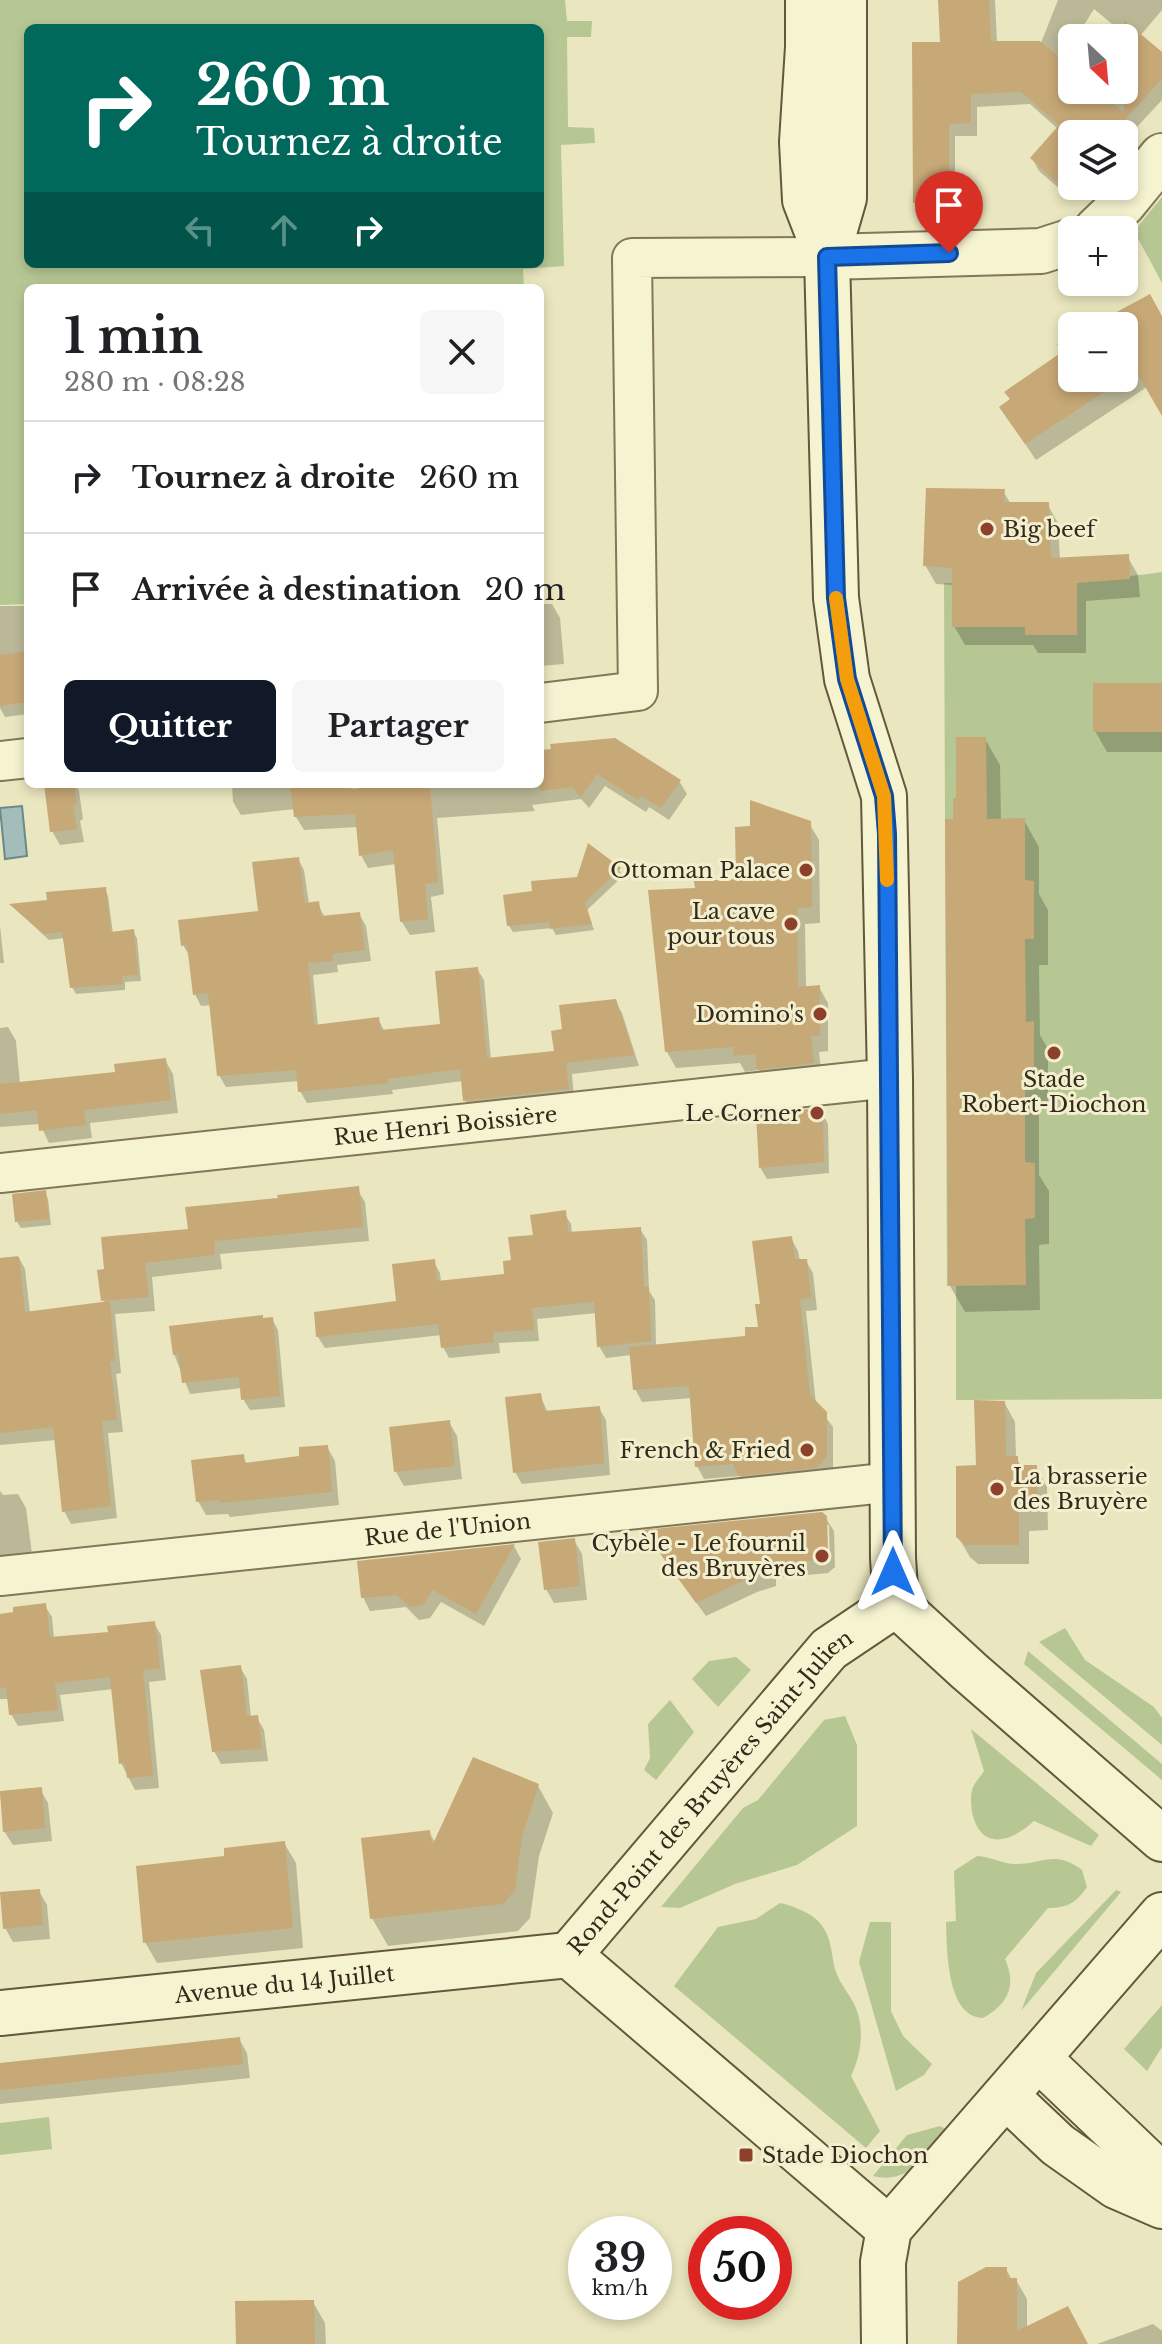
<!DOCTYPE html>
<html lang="fr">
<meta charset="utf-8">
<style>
:root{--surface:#fff;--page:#f6f6f6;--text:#202124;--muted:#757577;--line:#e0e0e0;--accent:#111827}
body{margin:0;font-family:"Libre Baskerville",serif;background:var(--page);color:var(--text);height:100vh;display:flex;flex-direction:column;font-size:30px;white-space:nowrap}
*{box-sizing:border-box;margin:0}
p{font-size:26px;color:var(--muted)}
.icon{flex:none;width:44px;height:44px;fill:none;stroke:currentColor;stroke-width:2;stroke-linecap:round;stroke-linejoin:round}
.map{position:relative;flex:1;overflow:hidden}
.side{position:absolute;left:24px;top:284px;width:520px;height:504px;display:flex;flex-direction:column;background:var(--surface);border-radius:12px;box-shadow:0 4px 12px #0003}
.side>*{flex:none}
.hud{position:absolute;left:24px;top:24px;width:520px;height:244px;border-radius:12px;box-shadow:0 4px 12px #0003;background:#00695c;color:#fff;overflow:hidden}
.needle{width:52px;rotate:154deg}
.tools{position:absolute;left:1058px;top:24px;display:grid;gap:16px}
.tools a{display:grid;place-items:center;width:80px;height:80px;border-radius:12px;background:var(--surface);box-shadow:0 4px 12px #0003;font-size:40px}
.speed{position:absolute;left:568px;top:2216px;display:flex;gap:16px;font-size:40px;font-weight:700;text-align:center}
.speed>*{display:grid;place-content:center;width:104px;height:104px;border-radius:50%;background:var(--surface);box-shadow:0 4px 12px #0003;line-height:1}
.speed small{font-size:20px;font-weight:400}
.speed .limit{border:12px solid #d22;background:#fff;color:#111}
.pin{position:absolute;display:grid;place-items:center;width:68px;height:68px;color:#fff;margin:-82px -34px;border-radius:50% 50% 50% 0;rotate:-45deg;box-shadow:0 0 8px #0007}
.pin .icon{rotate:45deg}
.me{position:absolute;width:88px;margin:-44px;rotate:0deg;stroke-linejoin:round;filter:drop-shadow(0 0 6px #0008)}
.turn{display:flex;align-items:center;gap:28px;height:168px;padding:0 40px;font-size:36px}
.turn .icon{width:104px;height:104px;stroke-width:2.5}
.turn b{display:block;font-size:56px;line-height:68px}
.lanes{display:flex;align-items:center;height:76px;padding:0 40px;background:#0003;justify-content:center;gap:40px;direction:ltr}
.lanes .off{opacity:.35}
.round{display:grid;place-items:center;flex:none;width:84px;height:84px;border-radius:12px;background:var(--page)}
.head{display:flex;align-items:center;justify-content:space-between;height:136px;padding:0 40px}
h1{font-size:48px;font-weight:700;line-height:60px}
.button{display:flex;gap:16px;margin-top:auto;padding:16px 40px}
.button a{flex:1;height:92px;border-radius:12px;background:var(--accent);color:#fff;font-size:32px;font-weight:700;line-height:92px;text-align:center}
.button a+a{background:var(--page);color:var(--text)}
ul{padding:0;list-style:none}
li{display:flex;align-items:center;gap:24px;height:112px;padding:0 40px;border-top:2px solid var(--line)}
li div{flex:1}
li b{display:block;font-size:30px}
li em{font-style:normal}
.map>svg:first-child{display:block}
</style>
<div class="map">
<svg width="1162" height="2344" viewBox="0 0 1162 2344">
<rect width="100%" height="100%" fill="#eae6bf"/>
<g fill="#b7c794" fill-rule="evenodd">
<path d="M0,0H565L567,21H592L591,37H567L568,127L594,128L595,143L561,145L564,266L523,269L524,288H28V604L0,605ZM28,28H540V264H28Z"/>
<polygon points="1162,197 1162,283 1134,231"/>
<path d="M1162,572V1399L956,1400V1286H947L944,583C1018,586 1089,582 1162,572Z"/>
<polygon points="1065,1628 1085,1660 1154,1707 1162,1718 1162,1745 1039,1642"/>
<polygon points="1028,1651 1162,1764 1162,1780 1024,1664"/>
<polygon points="736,1657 751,1670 718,1707 692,1679 709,1661"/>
<polygon points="670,1700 694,1732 656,1780 644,1770 650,1758 648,1724"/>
<polygon points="845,1716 857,1745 857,1826 797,1865 735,1884 680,1908 661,1907 743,1808 758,1800 824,1720"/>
<path d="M971,1729L1099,1835L1091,1846L1034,1821C1011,1842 981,1852 972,1812C971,1804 970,1795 973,1787C976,1781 981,1776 984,1771Z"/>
<path d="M977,1856C991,1857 1001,1863 1014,1864C1042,1865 1054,1849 1082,1870L1087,1887C1076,1903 1067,1908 1048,1908L1005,1959C1017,1986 1008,2004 983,2018C946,2017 947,1948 946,1922L956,1921L954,1871Z"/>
<polygon points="1116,1890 1121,1892 1021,2011 1036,1973"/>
<path d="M780,1903C793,1906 810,1912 819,1922C832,1936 831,1953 835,1969C840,1986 854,1998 858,2014C864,2034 860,2058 851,2076L880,2131L866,2148L674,1986L718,1927L756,1919Z"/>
<polygon points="870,1922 891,1922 891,2011 903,2036 932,2064 924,2075 896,2091 859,1962"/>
<polygon points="1162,2005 1162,2047 1147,2071 1124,2049"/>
<polygon points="49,2117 52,2149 0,2155 0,2123"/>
<path d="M940,2126L946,2129C926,2155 910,2185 873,2176L907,2135Z"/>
</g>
<polygon fill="#a2bdba" stroke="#6a8988" stroke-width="2" points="22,806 27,856 5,859 0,808"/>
<g fill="#0003" fill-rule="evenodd">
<path d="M941,0H995L997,43H1041L1058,0H1162V10L1140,36L1162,54V100L1124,141V134H1072V186H1077L1068,196L1039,171L1032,158L1058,129L1030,104L977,107V136H955V216H923L915,203L942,44ZM1094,9L1130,39L1124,47V90H1072V71L1062,62L1072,45V38H1076Z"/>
<polygon points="1162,319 1162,412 1147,387 1036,460 1001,408 1065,353 1072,339 1072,378 1124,378 1124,326 1095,326"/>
<polygon points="1003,491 1011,504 1047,504 1058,523 1060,560 1127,556 1138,575 1140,597 1086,601 1086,653 1038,653 1033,645 965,645 954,626 954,585 936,584 925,565"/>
<polygon points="540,604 552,604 560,618 564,664 540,666"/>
<polygon points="0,606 28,606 28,714 5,717 0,708"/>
<polygon points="1162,685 1162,752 1107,752 1095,731"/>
<polygon points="985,739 1000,765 1001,821 1024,820 1039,847 1039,894 1048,910 1048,965 1039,965 1040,1035 1048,1049 1048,1104 1039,1104 1039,1175 1049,1191 1049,1244 1039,1245 1040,1310 965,1312 950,1286 955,821 958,800"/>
<polygon points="540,751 679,781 687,794 669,820 649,807 646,812 605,786 589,808 581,799 532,805 535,811 437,818 444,894 431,897 435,932 410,935 402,922 396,864 368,868 361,855 358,827 304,830 296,817 295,809 241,815 233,802 232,784 350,784 354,790 408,784 540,784"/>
<polygon points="46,784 75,784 79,791 83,819 80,821 84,842 60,845 52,831"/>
<polygon points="809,823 819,840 820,923 805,924 806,988 819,987 828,1003 828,1051 819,1052 822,1079 768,1086 759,1070 745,1072 740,1063 676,1068 667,1052 697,890 738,881"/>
<polygon points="298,859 304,870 309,904 318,904 325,918 359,914 366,926 371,961 337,965 338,972 313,975 318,1026 378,1019 385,1032 442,1026 477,969 484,980 491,1060 556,1053 564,1031 615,1001 622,1013 639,1066 572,1074 574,1100 472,1112 465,1100 463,1081 392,1090 393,1094 307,1103 300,1091 299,1081 226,1087 219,1075 211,1005 201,1006 195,994 190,957 183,945 260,913"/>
<polygon points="619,870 623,876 587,910 594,930 556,935 552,928 513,932 509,926 535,893 578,878"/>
<polygon points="105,890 108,896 113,934 133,932 137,938 141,981 125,982 125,990 76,994 72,987 65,938 49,940 12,906 49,901"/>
<polygon points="0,926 4,963 0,963"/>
<polygon points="8,1027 16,1041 20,1084 117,1074 165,1060 173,1074 178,1113 90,1123 92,1138 49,1143 40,1124 0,1127 0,1028"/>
<polygon points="821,1111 828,1124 829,1173 767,1179 760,1167"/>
<polygon points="357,1189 365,1202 369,1241 220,1254 222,1269 152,1277 155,1311 115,1314 121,1373 116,1374 123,1432 108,1433 117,1518 71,1524 64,1511 57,1440 0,1445 0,1258 18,1256 25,1269 30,1313 105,1304 99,1272 190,1231 280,1200"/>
<polygon points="45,1192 48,1199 51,1225 21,1228 17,1222 15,1196"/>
<polygon points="564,1213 571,1224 572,1234 640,1229 647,1240 649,1291 655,1300 656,1346 747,1337 760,1329 762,1306 791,1238 798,1251 800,1261 806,1261 813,1273 817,1310 806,1311 816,1404 833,1427 833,1470 747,1488 740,1476 704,1479 697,1466 692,1398 642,1402 635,1389 631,1355 606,1358 599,1346 597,1313 537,1319 539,1341 499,1343 500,1353 449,1358 443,1347 442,1335 325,1348 318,1337 316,1314 398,1303 434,1262 440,1273 441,1282 507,1276 513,1262 535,1237"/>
<polygon points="272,1319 278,1330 285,1407 250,1410 243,1399 242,1388 190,1394 174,1354"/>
<polygon points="540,1395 548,1413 599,1408 606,1420 610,1475 522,1484 515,1472"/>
<polygon points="1004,1402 1015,1422 1016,1458 1022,1467 1036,1467 1047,1487 1048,1530 1029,1531 1029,1564 978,1564 970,1557 958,1537 978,1467"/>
<polygon points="449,1422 457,1436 462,1479 404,1486 396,1472"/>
<polygon points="327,1447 335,1461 339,1505 230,1517 228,1514 206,1515 198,1501 243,1457 247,1464 302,1458"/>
<polygon points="0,1491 3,1495 18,1494 26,1508 32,1554 0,1558"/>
<path d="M825,1517L834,1531L835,1567L828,1573L776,1578V1586L757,1592L706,1616L654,1545ZM825,1525H829L830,1562H826Z"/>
<polygon points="574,1540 582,1554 587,1600 554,1603 546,1589"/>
<polygon points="514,1546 521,1559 484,1626 441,1602 430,1618 419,1620 406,1607 370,1611 363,1597 359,1562"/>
<polygon points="45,1606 52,1617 54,1638 110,1634 154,1623 161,1635 166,1680 149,1682 159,1788 135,1790 121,1763 114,1689 60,1695 64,1721 18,1726 11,1714 9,1699 0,1699 0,1616"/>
<polygon points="240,1667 247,1679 251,1718 257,1718 264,1730 268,1761 221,1764 214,1751"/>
<polygon points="538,1786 553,1813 539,1856 530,1918 518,1931 388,1946 372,1918 429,1832 436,1844"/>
<polygon points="40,1789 48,1803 52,1841 13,1845 4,1831 0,1793"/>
<polygon points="284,1843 296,1863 303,1948 157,1963 145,1942"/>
<polygon points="39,1891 47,1905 50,1939 13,1942 5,1928"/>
<polygon points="239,2039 247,2053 250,2078 0,2104 0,2064"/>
<polygon points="1006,2269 1012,2280 1016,2280 1027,2299 1027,2328 1087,2344 958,2344"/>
<polygon points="313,2302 325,2323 326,2344 238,2344"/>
<polygon points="1153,2324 1162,2331 1162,2344 1097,2344"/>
</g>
<g fill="#c7a877">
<polygon points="938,0 989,0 991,41 1040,41 1072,68 1072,90 1097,90 1124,113 1124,20 1162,52 1162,79 1112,134 1072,134 1072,171 1060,185 1030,158 1059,125 1021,92 971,94 971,123 949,124 949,203 913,203 912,42 940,42"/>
<polygon points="1150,294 1162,316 1162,416 1136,371 1025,444 999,407 1010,399 1004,392 1062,352 1057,344 1072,336 1072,378 1124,378 1124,326 1091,326"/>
<polygon points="926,488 1005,489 1004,502 1049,502 1051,558 1129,554 1130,579 1077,583 1077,635 1025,635 1025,627 952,627 952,568 923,566"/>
<polygon points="28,651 28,702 0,706 0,655"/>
<rect x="1093" y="683" width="69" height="49"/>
<polygon points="956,737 986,737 987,819 1025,818 1025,880 1034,881 1034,939 1025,939 1026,1022 1034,1021 1034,1079 1025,1079 1025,1162 1035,1163 1035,1218 1025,1219 1026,1285 948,1286 945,819 953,819 953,798 956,798"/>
<polygon points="615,738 681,780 661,808 641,796 638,800 597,774 581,797 572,787 540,791 540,750 551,749 550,744"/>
<polygon points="44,784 74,784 77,805 73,806 77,829 50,832"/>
<polygon points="290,784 350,784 351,789 391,784 430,784 438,882 425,884 428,919 400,922 393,850 359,856 355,814 294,817"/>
<polygon points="750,800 811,821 812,907 797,908 798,987 820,985 820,1036 811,1036 814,1063 757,1070 755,1054 734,1056 733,1047 665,1052 648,890 695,888 694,881 736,879 735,827 750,826"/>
<polygon points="588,843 621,868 585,902 592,924 550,929 549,922 507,926 503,895 532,891 531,881 577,877"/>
<polygon points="299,857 305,903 319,901 321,916 360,912 365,950 332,954 333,961 308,963 314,1025 379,1017 381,1030 440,1024 435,971 478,967 487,1058 554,1051 551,1031 562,1029 559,1005 616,999 634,1055 566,1063 569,1089 463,1101 460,1069 387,1079 388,1083 298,1092 296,1070 217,1076 208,993 193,995 187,945 181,946 178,920 258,911 252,862"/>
<polygon points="106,887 111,932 134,929 138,975 122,976 123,984 70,988 62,932 44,934 9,904 47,900 46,892"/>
<polygon points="166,1058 171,1100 84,1110 86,1125 39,1131 37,1110 0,1114 0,1084 115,1072 114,1064"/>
<polygon points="819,1108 823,1110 824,1162 759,1168 756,1114"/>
<polygon points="359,1186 363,1227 214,1241 215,1255 145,1263 149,1297 101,1301 97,1270 104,1269 101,1237 188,1229 185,1207 278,1198 277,1195"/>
<polygon points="46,1190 49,1219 15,1222 12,1194"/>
<polygon points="566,1210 568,1232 641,1227 644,1287 649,1287 651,1341 597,1347 594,1302 532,1308 534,1330 493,1332 494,1342 441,1348 438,1324 316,1337 314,1312 396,1301 392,1264 435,1259 437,1281 504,1274 503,1261 511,1260 508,1237 533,1235 530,1215"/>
<polygon points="792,1236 795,1259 807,1259 811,1298 800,1299 810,1395 827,1412 827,1456 817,1468 738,1476 733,1464 695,1467 689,1386 633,1390 629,1347 745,1336 745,1327 758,1327 755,1304 760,1304 752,1241"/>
<polygon points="19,1257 25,1312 110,1301 115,1361 110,1362 117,1420 102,1421 111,1506 62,1512 53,1427 0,1433 0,1258"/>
<polygon points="263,1315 263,1318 273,1317 280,1396 241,1400 239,1377 182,1383 178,1354 173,1355 169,1326"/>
<polygon points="541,1393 544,1411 600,1406 604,1463 513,1473 505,1397"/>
<polygon points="974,1400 1005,1401 1006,1456 1018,1456 1018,1465 1037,1465 1038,1511 1019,1512 1019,1545 965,1545 956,1537 956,1466 976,1465"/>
<polygon points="450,1420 455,1466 394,1472 389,1427"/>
<polygon points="328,1445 332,1492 220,1503 219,1500 196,1502 191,1460 244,1454 245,1463 299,1456 299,1447"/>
<polygon points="822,1512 827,1516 828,1552 820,1560 769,1565 769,1572 749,1578 696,1603 643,1530"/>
<polygon points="575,1538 580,1586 544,1590 538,1542"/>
<polygon points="515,1544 476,1614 433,1590 423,1605 410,1607 397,1595 361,1598 357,1561"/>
<polygon points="46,1603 50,1637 108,1632 107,1626 155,1621 160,1668 143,1670 153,1776 127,1778 125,1763 119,1764 110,1677 55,1683 58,1710 9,1715 6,1687 0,1688 0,1614 13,1612 13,1607"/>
<polygon points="241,1665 247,1716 258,1715 262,1749 212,1752 200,1670"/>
<polygon points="473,1757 539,1784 522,1837 515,1890 503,1904 370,1919 361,1838 430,1830 432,1846"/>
<polygon points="42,1787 45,1828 3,1832 0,1791"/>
<polygon points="285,1841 293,1928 143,1943 136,1866 224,1856 224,1848"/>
<polygon points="40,1889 43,1925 3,1929 0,1892"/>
<polygon points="240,2037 243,2064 0,2090 0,2063"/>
<polygon points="986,2267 1007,2267 1007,2278 1017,2278 1017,2331 1068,2306 1088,2344 957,2344 958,2282"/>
<polygon points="314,2300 315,2344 236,2344 235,2301"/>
</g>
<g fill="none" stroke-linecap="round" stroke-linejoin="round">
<defs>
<g id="minor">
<polyline points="540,703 638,691 632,258 827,257"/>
<polyline points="0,761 28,758"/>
<path id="s1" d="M0,1173L890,1078"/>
<path id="s2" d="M0,1576L894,1482"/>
</g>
<g id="tertiary">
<polyline points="1096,230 1123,204 1162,156"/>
<polyline points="827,257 1041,251 1072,241"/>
</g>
<g id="secondary">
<polyline points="808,0 808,47 802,142 805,200 827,257"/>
<polyline points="844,0 844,198 827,257 836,598 847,679 884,796 890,1078 893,1558 896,1604"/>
<polyline points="896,1604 969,1671 1162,1839"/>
<path id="s3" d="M569,1955L829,1649L896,1604"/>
<polyline points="569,1955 889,2229"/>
<path id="s4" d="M0,2013L569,1955"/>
<polyline points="1038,2058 1145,2160 1162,2190"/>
<polyline points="1006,2096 1058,2145 1116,2186 1162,2206"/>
<polyline points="884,2344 883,2262 889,2229 1162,1915"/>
</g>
</defs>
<use href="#minor" stroke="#827759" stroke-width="42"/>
<use href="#tertiary" stroke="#827759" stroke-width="48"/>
<use href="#secondary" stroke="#64583c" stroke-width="48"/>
<use href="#minor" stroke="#f6f3d1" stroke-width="38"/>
<use href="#tertiary" stroke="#f6f3d1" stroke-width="44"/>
<use href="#secondary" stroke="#f6f3d1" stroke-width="44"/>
</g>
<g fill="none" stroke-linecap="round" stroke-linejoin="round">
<defs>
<polyline id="route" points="893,1572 887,834 884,796 847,679 836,598 827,257 949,253"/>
</defs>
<use href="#route" stroke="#114b97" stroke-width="20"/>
<use href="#route" stroke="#1a73e8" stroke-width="14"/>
<polyline stroke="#f59e0b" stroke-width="14" points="836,598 847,679 884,796 887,880"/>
</g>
<g fill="#8d402c" stroke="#f3efce" stroke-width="3">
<circle cx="987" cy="529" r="8"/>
<circle cx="806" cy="870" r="8"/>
<circle cx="791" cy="924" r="8"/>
<circle cx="820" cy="1014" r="8"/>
<circle cx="1054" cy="1053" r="8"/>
<circle cx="817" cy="1113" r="8"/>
<circle cx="807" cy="1450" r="8"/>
<circle cx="997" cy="1489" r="8"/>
<circle cx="822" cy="1556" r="8"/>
<rect x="738" y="2147" width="16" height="16" rx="4"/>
</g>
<g text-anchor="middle" stroke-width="6" stroke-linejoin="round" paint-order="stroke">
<g font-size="22" fill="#322b1c" stroke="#f3efce" text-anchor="end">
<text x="1003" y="537" text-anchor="start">Big beef</text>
<text x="790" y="878">Ottoman Palace</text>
<text x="775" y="919">La cave<tspan x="775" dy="25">pour tous</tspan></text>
<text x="804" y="1022">Domino's</text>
<text x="1054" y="1087" text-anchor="middle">Stade<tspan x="1054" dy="25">Robert-Diochon</tspan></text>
<text x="801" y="1121">Le Corner</text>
<text x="791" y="1458">French &amp; Fried</text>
<text x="1013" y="1484" text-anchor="start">La brasserie<tspan x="1013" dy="25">des Bruyère</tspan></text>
<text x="806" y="1551">Cybèle - Le fournil<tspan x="806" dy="25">des Bruyères</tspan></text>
<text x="762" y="2163" text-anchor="start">Stade Diochon</text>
</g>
<g font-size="22" fill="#322b1c" stroke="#f3efce">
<text dy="8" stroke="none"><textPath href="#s1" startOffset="448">Rue Henri Boissière</textPath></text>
<text dy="8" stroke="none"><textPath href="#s2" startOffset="450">Rue de l'Union</textPath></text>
<text dy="8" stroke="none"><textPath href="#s3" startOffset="216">Rond-Point des Bruyères Saint-Julien</textPath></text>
<text dy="8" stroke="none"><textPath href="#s4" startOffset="286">Avenue du 14 Juillet</textPath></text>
</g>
</g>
</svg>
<div class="tools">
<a><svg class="needle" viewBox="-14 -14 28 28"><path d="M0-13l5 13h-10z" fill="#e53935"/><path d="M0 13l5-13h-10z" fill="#757577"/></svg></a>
<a><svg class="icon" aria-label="layers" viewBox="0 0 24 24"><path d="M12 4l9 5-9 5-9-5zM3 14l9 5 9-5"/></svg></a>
<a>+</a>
<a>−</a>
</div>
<div class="speed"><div>39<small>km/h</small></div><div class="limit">50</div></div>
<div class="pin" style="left:949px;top:253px;background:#d93025"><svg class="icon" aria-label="arrive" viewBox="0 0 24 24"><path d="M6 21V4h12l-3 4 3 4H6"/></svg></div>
<svg class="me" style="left:893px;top:1572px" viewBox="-20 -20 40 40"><path d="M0-17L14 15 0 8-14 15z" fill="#1a73e8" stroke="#fff" stroke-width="4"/></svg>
<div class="hud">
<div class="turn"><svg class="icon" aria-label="right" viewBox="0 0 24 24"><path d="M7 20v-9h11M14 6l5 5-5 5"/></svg><div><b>260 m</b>Tournez à droite</div></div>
<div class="lanes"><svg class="icon off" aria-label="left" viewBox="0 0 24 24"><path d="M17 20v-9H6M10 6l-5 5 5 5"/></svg><svg class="icon off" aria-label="ahead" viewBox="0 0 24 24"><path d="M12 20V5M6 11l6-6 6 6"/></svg><svg class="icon" aria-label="right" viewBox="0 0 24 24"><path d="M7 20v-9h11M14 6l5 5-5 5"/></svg></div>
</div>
<section class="side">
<div class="head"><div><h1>1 min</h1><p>280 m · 08:28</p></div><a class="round"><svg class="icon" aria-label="close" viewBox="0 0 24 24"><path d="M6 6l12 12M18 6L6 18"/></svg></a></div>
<ul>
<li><svg class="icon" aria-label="right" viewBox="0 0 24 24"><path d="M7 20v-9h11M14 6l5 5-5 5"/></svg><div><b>Tournez à droite</b></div><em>260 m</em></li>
<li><svg class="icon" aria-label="arrive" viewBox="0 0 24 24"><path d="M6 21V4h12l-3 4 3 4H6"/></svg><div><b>Arrivée à destination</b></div><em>20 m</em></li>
</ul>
<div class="button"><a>Quitter</a><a>Partager</a></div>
</section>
</div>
